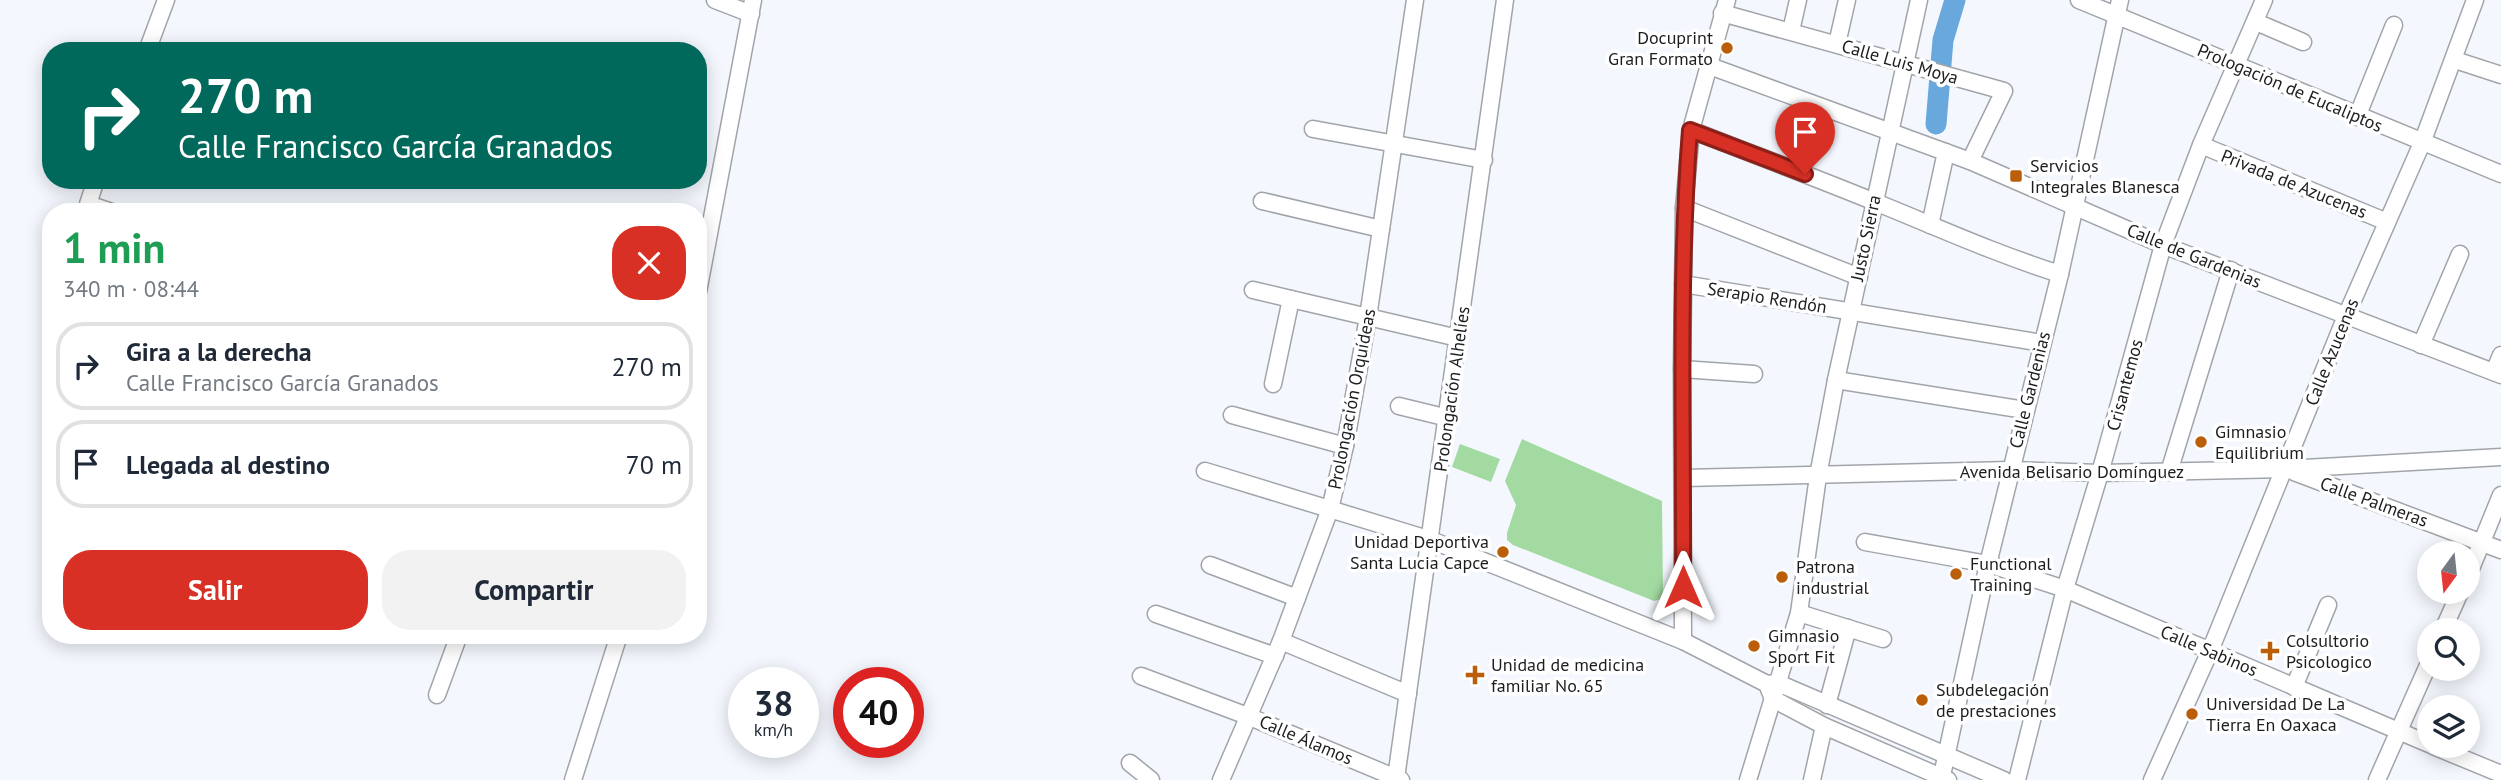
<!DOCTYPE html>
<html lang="es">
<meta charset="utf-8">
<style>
:root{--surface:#fff;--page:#f2f2f3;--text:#1f2937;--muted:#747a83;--line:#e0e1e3;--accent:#d93025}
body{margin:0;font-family:"PT Sans",sans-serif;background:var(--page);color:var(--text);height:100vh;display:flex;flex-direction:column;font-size:26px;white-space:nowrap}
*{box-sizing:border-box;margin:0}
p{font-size:23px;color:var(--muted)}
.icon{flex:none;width:38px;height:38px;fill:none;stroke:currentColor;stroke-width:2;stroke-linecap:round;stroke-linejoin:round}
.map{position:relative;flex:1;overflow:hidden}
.drawer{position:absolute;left:42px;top:203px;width:665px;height:441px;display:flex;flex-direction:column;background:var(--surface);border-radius:28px;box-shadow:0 4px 18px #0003}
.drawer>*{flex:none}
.hud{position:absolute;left:42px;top:42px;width:665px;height:147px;border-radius:28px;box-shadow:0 4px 18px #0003;background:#00695c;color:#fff;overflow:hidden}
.needle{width:46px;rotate:195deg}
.tools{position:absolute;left:2417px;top:541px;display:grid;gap:14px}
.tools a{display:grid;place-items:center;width:63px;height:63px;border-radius:50%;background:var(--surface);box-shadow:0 4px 18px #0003;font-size:35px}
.speed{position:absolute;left:728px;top:667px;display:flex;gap:14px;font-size:35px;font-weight:700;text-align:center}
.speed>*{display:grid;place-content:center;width:91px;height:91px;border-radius:50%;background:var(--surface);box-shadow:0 4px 18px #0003;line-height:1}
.speed small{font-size:18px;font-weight:400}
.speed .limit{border:10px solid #d22;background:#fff;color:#111}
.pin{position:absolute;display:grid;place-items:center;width:60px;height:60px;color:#fff;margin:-72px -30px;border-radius:50% 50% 50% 0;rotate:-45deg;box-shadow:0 0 7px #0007}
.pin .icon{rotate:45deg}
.me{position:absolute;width:77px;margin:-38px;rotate:0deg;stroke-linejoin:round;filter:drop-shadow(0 0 5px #0008)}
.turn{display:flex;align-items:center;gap:24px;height:147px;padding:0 21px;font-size:32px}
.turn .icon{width:91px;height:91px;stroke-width:2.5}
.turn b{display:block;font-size:49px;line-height:60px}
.round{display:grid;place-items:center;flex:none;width:74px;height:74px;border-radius:28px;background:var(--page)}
.head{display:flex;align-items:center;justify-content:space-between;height:119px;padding:0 21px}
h1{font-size:42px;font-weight:600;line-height:52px;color:#1e9e55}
.action{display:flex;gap:14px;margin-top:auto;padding:14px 21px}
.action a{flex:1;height:80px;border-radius:28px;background:var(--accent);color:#fff;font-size:28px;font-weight:600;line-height:80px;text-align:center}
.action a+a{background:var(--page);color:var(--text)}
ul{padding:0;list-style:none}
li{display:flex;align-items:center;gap:21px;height:88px;margin:0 14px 10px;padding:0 7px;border:4px solid var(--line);border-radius:28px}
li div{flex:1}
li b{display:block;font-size:26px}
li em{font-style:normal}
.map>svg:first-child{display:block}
</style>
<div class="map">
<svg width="2501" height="780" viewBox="0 0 2501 780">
<rect width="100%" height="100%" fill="#f4f8fe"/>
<g fill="#a2daa1">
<polygon points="1522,439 1662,501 1663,595 1661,599 1654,601 1513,545 1507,540 1507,533 1516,505 1505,481"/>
<polygon points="1460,444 1500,459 1491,482 1452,467"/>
</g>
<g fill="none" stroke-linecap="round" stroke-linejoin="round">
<polyline stroke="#68a8dd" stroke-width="21" points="1936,124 1943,40 1955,0"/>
<defs>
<g id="minor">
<polyline points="715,0 751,14"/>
<polyline points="2079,0 2501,174"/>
<polyline points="1722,13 2004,91 1970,161"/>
<polyline points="2256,22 2303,42"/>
<polyline points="1791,31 1798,0"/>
<polyline points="1837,44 1847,0"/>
<polyline points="147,51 166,0"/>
<polyline points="2455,60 2501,75"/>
<polyline points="1707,65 1970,161 2163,245 2501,375"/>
<polyline points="2357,117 2394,25"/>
<polyline points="1313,129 1484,160"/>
<path d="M1691,130C1752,154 1814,177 1875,202C1937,227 1996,254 2060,274"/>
<polyline points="2201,145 2387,222"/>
<polyline points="96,180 88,204 112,212"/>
<polyline points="1262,201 1381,229"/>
<polyline points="1684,208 1859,277"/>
<polyline points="1930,225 1946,152"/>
<polyline points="1683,284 2042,343"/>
<polyline points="1253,290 1291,299"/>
<polyline points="698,292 753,0"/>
<polyline points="2421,345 2460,254"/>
<polyline points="1682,369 1754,374"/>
<polyline points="2494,372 2501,355"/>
<polyline points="1836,380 2025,410"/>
<polyline points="1273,384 1291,299 1458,338"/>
<polyline points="1399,406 1448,418"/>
<polyline points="1232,415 1345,446"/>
<polyline points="1205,471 1431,540 1683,641 1767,684 1778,683 2004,780"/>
<polyline points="2169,472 2231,270"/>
<polyline points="2294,472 2501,550"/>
<polyline points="1684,478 2010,470 2100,473 2286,469 2501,457"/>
<polyline points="1865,542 1988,564 2065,589 2429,744"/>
<polyline points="1210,565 1297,598"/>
<polyline points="2468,576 2501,495"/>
<polyline points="1799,613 1883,639"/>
<polyline points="1156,614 1275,656"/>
<polyline points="2443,630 2460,592"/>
<polyline points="1281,641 1408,694"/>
<polyline points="1683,641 1682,369 1684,208 1691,130 1727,0"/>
<polyline points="1141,676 1250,717 1401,780"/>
<polyline points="2294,687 2328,605"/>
<polyline points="1769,689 1773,699 1824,726 1948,780"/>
<polyline points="437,695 459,635"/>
<polyline points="1827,705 1848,628"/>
<polyline points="2433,746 2501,774"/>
<polyline points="1130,763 1151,780"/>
<polyline points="1396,778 1505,0"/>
<polyline points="573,780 619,635"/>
<polyline points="1221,780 1281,641 1330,509 1345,446 1368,317 1415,0"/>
<polyline points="1748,780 1799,613 1818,476 1836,380 1919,0"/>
<polyline points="1812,780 1824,726"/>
<polyline points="1941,780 1988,564 2060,274 2120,0"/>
<polyline points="2017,780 2065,589 2100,473 2163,245 2201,145 2264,0"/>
<polyline points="2152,780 2210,651 2346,316 2422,143 2475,0"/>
<polyline points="2377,780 2429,663"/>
</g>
</defs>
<use href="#minor" stroke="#a1a5aa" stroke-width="19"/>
<use href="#minor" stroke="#fff" stroke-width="16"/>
</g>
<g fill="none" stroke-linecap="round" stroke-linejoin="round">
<defs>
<path id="route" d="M1683,587C1684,434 1678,282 1690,130L1805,174"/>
</defs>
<use href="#route" stroke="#8d1f18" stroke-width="18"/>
<use href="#route" stroke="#d93025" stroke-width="12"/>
</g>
<g fill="#ba5e09" stroke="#fff" stroke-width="2.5">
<circle cx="1727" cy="48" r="7"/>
<rect x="2009" y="169" width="14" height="14" rx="3.5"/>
<circle cx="2201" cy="442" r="7"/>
<circle cx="1503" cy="552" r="7"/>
<circle cx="1956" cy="574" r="7"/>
<circle cx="1782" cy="577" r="7"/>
<circle cx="1754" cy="646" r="7"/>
<path d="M2266.5 640.5h7v7h7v7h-7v7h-7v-7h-7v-7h7z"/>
<path d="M1471.5 664.5h7v7h7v7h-7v7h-7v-7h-7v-7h7z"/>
<circle cx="1922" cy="700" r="7"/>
<circle cx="2192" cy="714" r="7"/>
</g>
<g text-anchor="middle" stroke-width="7" stroke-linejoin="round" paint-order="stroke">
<g font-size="18" fill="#1b1d1f" stroke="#fff" text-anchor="start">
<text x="1713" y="44" text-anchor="end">Docuprint<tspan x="1713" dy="21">Gran Formato</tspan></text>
<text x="2030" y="172">Servicios<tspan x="2030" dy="21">Integrales Blanesca</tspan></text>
<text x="2215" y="438">Gimnasio<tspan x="2215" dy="21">Equilibrium</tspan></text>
<text x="1489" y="548" text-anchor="end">Unidad Deportiva<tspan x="1489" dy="21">Santa Lucia Capce</tspan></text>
<text x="1970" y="570">Functional<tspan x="1970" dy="21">Training</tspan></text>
<text x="1796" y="573">Patrona<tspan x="1796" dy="21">industrial</tspan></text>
<text x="1768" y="642">Gimnasio<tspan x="1768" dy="21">Sport Fit</tspan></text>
<text x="2286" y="647">Colsultorio<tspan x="2286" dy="21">Psicologico</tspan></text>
<text x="1491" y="671">Unidad de medicina<tspan x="1491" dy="21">familiar No. 65</tspan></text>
<text x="1936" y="696">Subdelegación<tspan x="1936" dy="21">de prestaciones</tspan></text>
<text x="2206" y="710">Universidad De La<tspan x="2206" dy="21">Tierra En Oaxaca</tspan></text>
</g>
<g font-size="18" fill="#1b1d1f" stroke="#fff">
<text transform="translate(1900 62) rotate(16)" y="6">Calle Luis Moya</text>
<text transform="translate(2290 88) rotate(23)" y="6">Prologación de Eucaliptos</text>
<text transform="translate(2294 184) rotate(22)" y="6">Privada de Azucenas</text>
<text transform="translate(1866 238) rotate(-78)" y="6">Justo Sierra</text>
<text transform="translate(2194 256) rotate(22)" y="6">Calle de Gardenias</text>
<text transform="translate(1767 298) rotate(9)" y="6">Serapio Rendón</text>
<text transform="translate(2332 352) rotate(-68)" y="6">Calle Azucenas</text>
<text transform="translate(2125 385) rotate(-75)" y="6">Crisantemos</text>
<text transform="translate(1452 389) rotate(-82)" y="6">Prolongación Alhelíes</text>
<text transform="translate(2030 390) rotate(-76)" y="6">Calle Gardenias</text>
<text transform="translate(1352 399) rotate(-79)" y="6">Prolongación Orquídeas</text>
<text x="2072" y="478">Avenida Belisario Domínguez</text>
<text transform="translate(2374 502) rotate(20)" y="6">Calle Palmeras</text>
<text transform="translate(2209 651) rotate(23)" y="6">Calle Sabinos</text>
<text transform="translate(1306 740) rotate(23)" y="6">Calle Álamos</text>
</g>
</g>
</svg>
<div class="tools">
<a><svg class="needle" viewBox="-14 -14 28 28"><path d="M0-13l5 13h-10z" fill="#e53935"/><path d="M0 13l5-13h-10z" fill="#747a83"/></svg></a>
<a><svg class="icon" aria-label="search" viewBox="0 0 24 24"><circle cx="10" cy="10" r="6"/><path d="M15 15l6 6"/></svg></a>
<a><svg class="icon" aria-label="layers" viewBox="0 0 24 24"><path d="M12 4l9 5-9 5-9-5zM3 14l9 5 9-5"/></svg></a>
</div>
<div class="speed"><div>38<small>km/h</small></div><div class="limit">40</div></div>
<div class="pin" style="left:1805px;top:174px;background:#d93025"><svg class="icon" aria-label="arrive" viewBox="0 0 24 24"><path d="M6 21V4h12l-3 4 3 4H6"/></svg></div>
<svg class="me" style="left:1683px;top:587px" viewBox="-20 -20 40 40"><path d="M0-17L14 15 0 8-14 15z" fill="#d93025" stroke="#fff" stroke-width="4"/></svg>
<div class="hud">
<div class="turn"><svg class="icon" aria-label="right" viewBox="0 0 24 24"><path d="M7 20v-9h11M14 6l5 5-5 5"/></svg><div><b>270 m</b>Calle Francisco García Granados</div></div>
</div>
<section class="drawer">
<div class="head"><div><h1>1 min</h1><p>340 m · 08:44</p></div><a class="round" style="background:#d93025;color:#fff"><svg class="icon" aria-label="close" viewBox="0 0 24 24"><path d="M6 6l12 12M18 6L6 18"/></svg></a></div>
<ul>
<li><svg class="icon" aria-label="right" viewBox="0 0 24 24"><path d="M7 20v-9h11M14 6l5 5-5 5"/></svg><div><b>Gira a la derecha</b><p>Calle Francisco García Granados</p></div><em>270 m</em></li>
<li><svg class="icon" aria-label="arrive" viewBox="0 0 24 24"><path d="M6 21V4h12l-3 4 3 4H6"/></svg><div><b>Llegada al destino</b></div><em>70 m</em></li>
</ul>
<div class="action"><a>Salir</a><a>Compartir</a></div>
</section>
</div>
